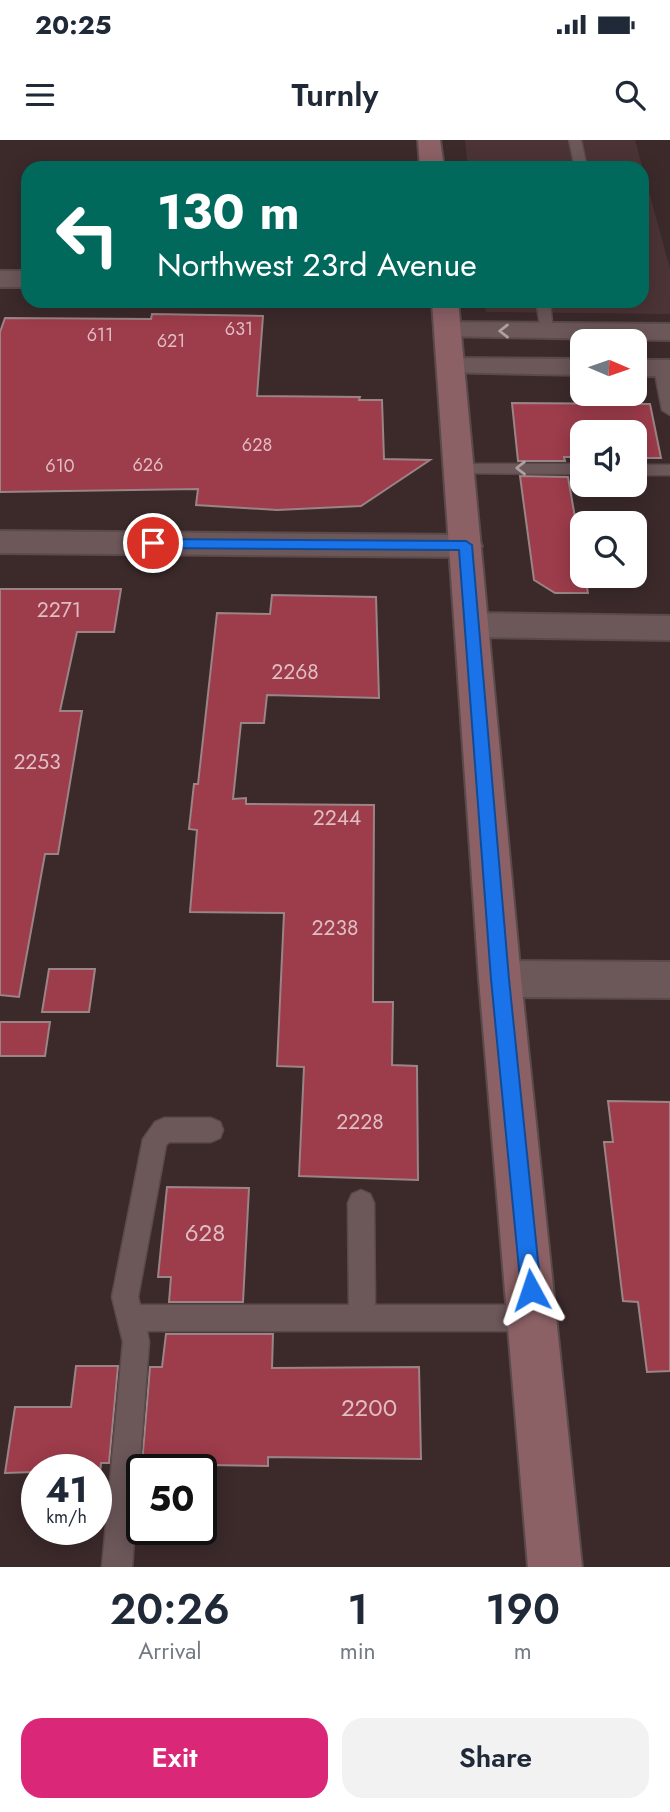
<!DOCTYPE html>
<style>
:root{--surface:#fff;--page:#f2f2f3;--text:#1f2937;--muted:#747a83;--accent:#db2777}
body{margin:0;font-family:Jost,sans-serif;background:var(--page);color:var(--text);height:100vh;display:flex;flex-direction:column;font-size:26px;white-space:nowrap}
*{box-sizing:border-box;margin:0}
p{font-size:23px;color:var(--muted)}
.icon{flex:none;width:38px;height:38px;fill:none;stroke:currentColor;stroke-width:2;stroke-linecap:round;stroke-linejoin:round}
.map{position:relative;height:1427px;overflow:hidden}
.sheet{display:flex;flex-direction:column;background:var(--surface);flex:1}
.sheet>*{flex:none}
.top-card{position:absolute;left:21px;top:21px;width:628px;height:147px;border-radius:21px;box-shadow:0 4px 18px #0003;background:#00695c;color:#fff;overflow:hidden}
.needle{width:46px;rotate:92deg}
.tools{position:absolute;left:570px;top:189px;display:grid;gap:14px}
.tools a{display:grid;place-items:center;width:77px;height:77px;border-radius:14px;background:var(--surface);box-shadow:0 4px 18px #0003;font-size:35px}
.speed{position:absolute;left:21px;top:1314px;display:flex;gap:14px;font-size:35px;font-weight:700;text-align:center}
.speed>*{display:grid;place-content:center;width:91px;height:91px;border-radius:50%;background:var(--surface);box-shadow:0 4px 18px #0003;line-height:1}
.speed small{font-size:18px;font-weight:400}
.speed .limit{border:4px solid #111;border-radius:10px;background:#fff;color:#111}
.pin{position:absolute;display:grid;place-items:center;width:60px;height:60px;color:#fff;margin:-30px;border:4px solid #fff;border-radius:50%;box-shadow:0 2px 7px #0007}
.me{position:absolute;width:77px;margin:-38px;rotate:355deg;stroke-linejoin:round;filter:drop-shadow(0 0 5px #0008)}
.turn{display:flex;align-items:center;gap:24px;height:147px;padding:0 21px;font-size:32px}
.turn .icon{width:91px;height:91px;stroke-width:2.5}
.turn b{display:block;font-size:49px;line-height:60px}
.eta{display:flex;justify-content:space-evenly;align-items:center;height:119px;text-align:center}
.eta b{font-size:42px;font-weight:600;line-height:49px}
.button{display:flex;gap:14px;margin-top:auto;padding:14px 21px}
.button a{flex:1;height:80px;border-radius:21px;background:var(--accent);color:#fff;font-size:28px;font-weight:600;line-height:80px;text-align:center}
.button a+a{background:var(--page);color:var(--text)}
.status{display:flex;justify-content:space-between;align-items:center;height:49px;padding:0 35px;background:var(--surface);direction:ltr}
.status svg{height:19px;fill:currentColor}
header{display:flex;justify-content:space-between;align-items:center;height:91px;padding:0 21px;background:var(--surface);font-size:32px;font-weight:600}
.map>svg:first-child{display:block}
</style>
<div class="status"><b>20:25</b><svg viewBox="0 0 49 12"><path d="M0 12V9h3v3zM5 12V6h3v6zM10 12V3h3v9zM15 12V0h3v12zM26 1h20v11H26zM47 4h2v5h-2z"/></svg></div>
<header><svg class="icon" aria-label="menu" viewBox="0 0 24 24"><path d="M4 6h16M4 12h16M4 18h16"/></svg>Turnly<svg class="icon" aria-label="search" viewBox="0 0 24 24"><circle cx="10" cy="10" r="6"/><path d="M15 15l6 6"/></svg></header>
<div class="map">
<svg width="670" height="1427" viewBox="0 0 670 1427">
<rect width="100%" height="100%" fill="#3c2a2b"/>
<polygon fill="#4c3436" points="465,0 635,0 670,129 670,174 486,172 484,161 642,161 642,28 468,28"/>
<g fill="#9d3c4b" stroke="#9a8485" stroke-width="2">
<polygon points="152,174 263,176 257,256 360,257 359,260 382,260 384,319 430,320 361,366 277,370 196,365 198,349 0,352 0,192 5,178 151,179"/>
<polygon points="512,263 650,264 661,318 635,318 635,292 583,292 583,317 564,317 565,321 518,321"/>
<polygon points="520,336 568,337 588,453 555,453 534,440"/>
<polygon points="0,449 121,449 114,492 77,492 60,571 82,571 58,714 45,714 19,857 0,855"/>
<polygon points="272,455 376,457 379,558 267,555 264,583 241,583 233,659 246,658 246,664 374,665 373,862 393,862 392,925 417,926 418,1040 299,1036 304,927 277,926 284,773 190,772 197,690 189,689 194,644 198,644 217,473 270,474"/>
<polygon points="49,829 95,829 89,872 42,872"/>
<polygon points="0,882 50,882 45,916 0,916"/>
<polygon points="608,961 670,962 670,1231 647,1232 638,1162 623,1161 604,1002 613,1002"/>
<polygon points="167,1047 249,1048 243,1162 169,1162 171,1137 158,1137"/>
<polygon points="166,1194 273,1194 272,1228 419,1227 421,1319 268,1317 268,1326 142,1324 150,1227 162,1227"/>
<polygon points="76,1226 118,1226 109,1323 101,1323 100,1333 96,1330 5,1333 15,1267 71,1267"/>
</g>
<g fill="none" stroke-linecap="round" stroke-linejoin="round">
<defs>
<g id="lane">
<polygon points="569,0 581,0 587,28 575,28"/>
<polygon points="536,161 550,161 553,194 543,194 541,191"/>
<polygon points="662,223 670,230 670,275 662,270 654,228"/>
<polygon points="460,324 583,324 583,334 454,333 454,325"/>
<rect x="635" y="325" width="35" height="10"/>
<polygon points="164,978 211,978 220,982 223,990 220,998 211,1002 169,1002 166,1005 138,1157 140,1165 349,1165 348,1063 352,1054 361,1050 370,1054 374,1063 375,1165 534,1165 543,1169 547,1178 543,1187 534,1191 147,1191 149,1202 132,1427 102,1427 123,1202 112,1157 143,999 155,982"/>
</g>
<g id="street">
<rect x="0" y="131" width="28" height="16"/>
<polygon points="448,182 670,184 670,200 438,196 435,190 438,184"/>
<polygon points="451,218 583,219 583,235 441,232 437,226 441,220"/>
<rect x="635" y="220" width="35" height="16"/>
<polygon points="0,391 466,395 477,398 482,406 477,414 466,417 0,413"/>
<polygon points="473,473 670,476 670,500 473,497 461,494 456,485 461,476"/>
<polygon points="500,821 670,822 670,858 500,857 485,852 479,839 485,826"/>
</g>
<g id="secondary">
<polygon points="418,0 440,0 444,28 420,28"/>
<polygon points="432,161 458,161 521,839 582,1427 528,1427 479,839"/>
</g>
</defs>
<use href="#lane" stroke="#5a4a4b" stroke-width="3"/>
<use href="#street" stroke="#5a4a4b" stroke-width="4"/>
<use href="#secondary" stroke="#5a4a4b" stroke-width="4"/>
<use href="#lane" fill="#6c5759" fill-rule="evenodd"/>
<use href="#street" fill="#6c5759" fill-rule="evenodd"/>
<use href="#secondary" fill="#8c6166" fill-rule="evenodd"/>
</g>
<defs><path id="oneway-chevron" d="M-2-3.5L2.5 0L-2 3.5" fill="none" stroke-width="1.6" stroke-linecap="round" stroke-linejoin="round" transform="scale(1.75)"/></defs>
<g stroke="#b0a0a1">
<use href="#oneway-chevron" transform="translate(504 191) rotate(-180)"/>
<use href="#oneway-chevron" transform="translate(521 328) rotate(-180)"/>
</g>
<polygon fill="#1a73e8" stroke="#114b97" stroke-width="2" points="153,399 466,401 472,405 509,839 541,1150 538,1157 531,1160 524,1157 521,1150 491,839 459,410 153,408 146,403"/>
<g text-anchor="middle" stroke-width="7" stroke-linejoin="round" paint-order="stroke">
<g font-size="18" fill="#dfbdc2">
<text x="239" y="195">631</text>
<text x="100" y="201">611</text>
<text x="171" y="207">621</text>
<text x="257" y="311">628</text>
<text x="148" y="331">626</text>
<text x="60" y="332">610</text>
</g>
<g font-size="21" fill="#dfbdc2">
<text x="59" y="477">2271</text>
<text x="295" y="539">2268</text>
<text x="37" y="629">2253</text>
<text x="337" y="685">2244</text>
<text x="335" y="795">2238</text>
<text x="360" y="989">2228</text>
</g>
<g font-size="24" fill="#dfbdc2">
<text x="205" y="1101">628</text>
<text x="369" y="1276">2200</text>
</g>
</g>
</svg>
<div class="tools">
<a><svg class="needle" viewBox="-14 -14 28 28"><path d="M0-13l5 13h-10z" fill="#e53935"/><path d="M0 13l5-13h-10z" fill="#747a83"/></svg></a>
<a><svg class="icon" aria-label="sound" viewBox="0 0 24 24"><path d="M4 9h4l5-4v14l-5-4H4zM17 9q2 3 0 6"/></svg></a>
<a><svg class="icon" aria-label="search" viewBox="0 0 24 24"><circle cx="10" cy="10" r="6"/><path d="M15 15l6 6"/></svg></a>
</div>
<div class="speed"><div>41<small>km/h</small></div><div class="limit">50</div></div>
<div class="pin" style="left:153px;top:403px;background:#d93025"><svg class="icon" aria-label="arrive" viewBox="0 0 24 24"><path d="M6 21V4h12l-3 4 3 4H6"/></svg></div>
<svg class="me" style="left:531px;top:1150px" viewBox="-20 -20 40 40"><path d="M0-17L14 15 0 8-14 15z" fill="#1a73e8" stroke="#fff" stroke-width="4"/></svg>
<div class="top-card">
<div class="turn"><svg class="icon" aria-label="left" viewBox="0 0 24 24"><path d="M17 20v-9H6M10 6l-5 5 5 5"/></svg><div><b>130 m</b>Northwest 23rd Avenue</div></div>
</div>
</div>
<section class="sheet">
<div class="eta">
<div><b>20:26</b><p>Arrival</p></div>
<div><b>1</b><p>min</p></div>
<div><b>190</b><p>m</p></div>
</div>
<div class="button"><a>Exit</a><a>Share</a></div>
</section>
